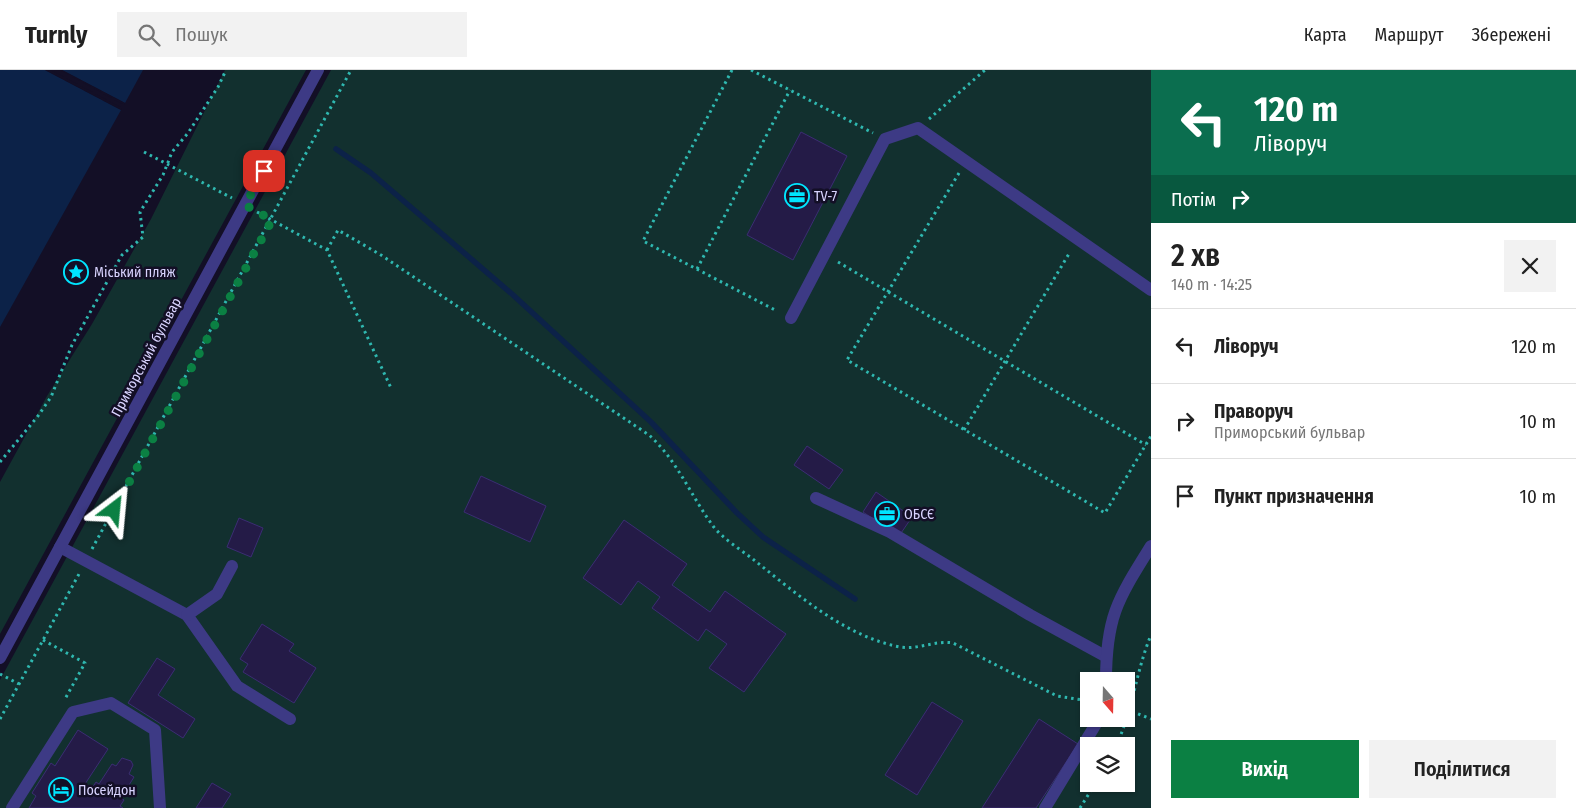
<!DOCTYPE html>
<html lang="uk">
<meta charset="utf-8">
<style>
:root{--surface:#fff;--page:#f2f2f2;--text:#222;--muted:#767676;--line:#e0e0e0;--accent:#0b8043}
body{margin:0;font-family:"Fira Sans Condensed",sans-serif;background:var(--page);color:var(--text);height:100vh;display:flex;flex-direction:column;font-size:19px;white-space:nowrap}
*{box-sizing:border-box;margin:0}
p{font-size:16px;color:var(--muted)}
.icon{flex:none;width:28px;height:28px;fill:none;stroke:currentColor;stroke-width:2;stroke-linecap:round;stroke-linejoin:round}
.map{position:relative;flex:1;overflow:hidden}
.sheet{display:flex;flex-direction:column;background:var(--surface);width:425px}
.sheet>*{flex:none}
.banner{background:#0b6e4f;color:#fff;overflow:hidden}
.needle{width:32px;rotate:160deg}
.fabs{position:absolute;left:1080px;top:602px;display:grid;gap:10px}
.fabs a{display:grid;place-items:center;width:55px;height:55px;border-radius:0px;background:var(--surface);box-shadow:0 1px 4px #0004;font-size:25px}
.pin{position:absolute;display:grid;place-items:center;width:42px;height:42px;color:#fff;margin:-21px;border-radius:10px;box-shadow:0 2px 8px #0006}
.me{position:absolute;width:55px;margin:-28px;rotate:29deg;stroke-linejoin:round;filter:drop-shadow(0 0 4px #0008)}
.turn{display:flex;align-items:center;gap:18px;height:105px;padding:0 20px;font-size:22px}
.turn .icon{width:65px;height:65px;stroke-width:2.5}
.turn b{display:block;font-size:35px;line-height:42px}
.then{display:flex;align-items:center;height:48px;padding:0 20px;background:#0003;gap:10px;font-size:19px}
.round{display:grid;place-items:center;flex:none;width:52px;height:52px;border-radius:0px;background:var(--page)}
.head{display:flex;align-items:center;justify-content:space-between;height:85px;padding:0 20px}
h1{font-size:30px;font-weight:600;line-height:38px}
.action{display:flex;gap:10px;margin-top:auto;padding:10px 20px}
.action a{flex:1;height:58px;border-radius:0px;background:var(--accent);color:#fff;font-size:20px;font-weight:600;line-height:58px;text-align:center}
.action a+a{background:var(--page);color:var(--text)}
ul{padding:0;list-style:none}
li{display:flex;align-items:center;gap:15px;height:75px;padding:0 20px;border-top:1px solid var(--line)}
li div{flex:1}
li b{display:block;font-size:19px}
li em{font-style:normal}
header{display:flex;align-items:center;gap:30px;box-sizing:border-box;height:70px;padding:0 25px;background:var(--surface);border-bottom:1px solid var(--line)}
header strong{font-size:24px}
nav{display:flex;gap:28px;margin-inline-start:auto;font-size:18px}
.search{width:350px;height:45px;background:var(--page);display:flex;align-items:center;gap:12px;box-sizing:border-box;padding:0 18px;border-radius:0px;color:var(--muted);font-size:19px}
main{display:flex;flex:1;min-height:0}
.map>svg:first-child{display:block}
</style>
<header>
<strong>Turnly</strong>
<div class="search"><svg class="icon" aria-label="search" viewBox="0 0 24 24"><circle cx="10" cy="10" r="6"/><path d="M15 15l6 6"/></svg>Пошук</div>
<nav><a>Карта</a><a>Маршрут</a><a>Збережені</a></nav>
</header>
<main>
<div class="map">
<svg width="1151" height="738" viewBox="0 0 1151 738">
<rect width="100%" height="100%" fill="#130f26"/>
<g fill="#12302f" fill-rule="evenodd">
<polygon points="225,0 306,0 0,564 0,412 47,326 92,254 151,149"/>
<path d="M331,0H1151V738H0V610ZM1089,611H1126V649H1089ZM1089,676H1126V714H1089Z"/>
</g>
<g fill="#0c2248">
<polygon points="0,0 45,0 121,40 0,257"/>
<polygon points="62,0 143,0 125,33"/>
</g>
<g fill="#130f26">
<polygon points="45,0 51,0 122,38 121,40"/>
<polygon points="60,0 62,0 125,33 124,35"/>
</g>
<g fill="none" stroke-linecap="round" stroke-linejoin="round">
<polyline stroke="#0c2248" stroke-width="5.5" points="336,79 371,103 512,224 651,352 737,443 763,467 855,529"/>
</g>
<g fill="#241b47" stroke="#3b2d73">
<polygon points="801,62 847,86 793,190 747,165"/>
<polygon points="807,376 843,400 829,419 794,395"/>
<polygon points="481,406 546,436 530,472 464,442"/>
<polygon points="876,422 912,447 899,466 863,442"/>
<polygon points="239,448 263,458 251,487 227,477"/>
<polygon points="624,450 687,494 672,515 710,542 725,521 786,564 744,622 709,598 727,574 706,559 698,571 652,538 660,527 638,511 621,535 583,508"/>
<polygon points="262,554 294,574 289,581 316,598 294,633 243,602 248,594 240,589"/>
<polygon points="157,588 175,599 158,625 195,649 183,668 128,633"/>
<polygon points="932,632 963,651 917,725 885,705"/>
<polygon points="1039,649 1078,674 1036,738 982,738"/>
<polygon points="78,660 108,679 85,714 92,718 96,712 99,714 112,694 116,696 122,688 131,691 133,695 129,704 134,707 121,728 124,730 120,736 123,738 29,738 36,726 32,723 51,693 55,696"/>
<polygon points="212,713 231,724 222,738 196,738"/>
</g>
<g fill="none" stroke-linecap="round" stroke-linejoin="round">
<g stroke="#2fb8b0" stroke-width="3" stroke-dasharray="2.5 4" stroke-linecap="butt">
<polyline points="732,0 643,171 777,241"/>
<polyline points="751,0 873,63"/>
<polyline points="929,49 985,0"/>
<polyline points="144,82 232,128"/>
<polyline points="959,103 847,290 1105,443 1151,366"/>
<polyline points="257,142 327,180 391,318"/>
<path d="M327,180L338,160L381,185L649,365C677,390 691,426 713,456C723,469 740,479 754,490C797,524 844,566 900,577C918,580 935,570 953,573L1057,626L1089,631"/>
<polyline points="838,192 1146,375"/>
<polyline points="697,199 790,20"/>
<polyline points="964,360 1070,182"/>
<polyline points="0,392 38,346 51,327 72,275 118,192 122,185 143,167 140,142 163,105 172,82 188,63 218,17 226,0"/>
<polyline points="92,479 351,0"/>
<polyline points="43,570 85,593 65,629"/>
<polyline points="0,604 19,614"/>
<polyline points="1126,639 1151,649"/>
<polyline points="0,649 79,504"/>
<path d="M1116,676C1133,640 1136,601 1151,565"/>
<polyline points="1080,738 1095,714"/>
</g>
<g stroke="#3d3a85" stroke-width="12">
<polyline points="791,248 885,69 918,58 1151,220"/>
<polyline points="816,428 890,462 1030,545 1105,586"/>
<polyline points="60,477 187,545 237,616 290,649"/>
<polyline points="187,545 217,524 232,496"/>
<polyline points="0,588 318,0"/>
<path d="M1106,611C1106,546 1118,529 1151,476"/>
<polyline points="12,738 73,642 111,633 155,660 160,738"/>
<polyline points="1045,738 1099,649"/>
</g>
</g>
<g fill="none" stroke-linecap="round" stroke-linejoin="round">
<polyline stroke="#0b8043" stroke-width="9" stroke-dasharray="0 16.2" points="114,440 272,150 245,135 264,101"/>
</g>
<defs>
<symbol id="office-ring" viewBox="-11 -11 22 22"><circle r="9.5" fill="#130f26" stroke="#00e5ff" stroke-width="1.5"/><path d="M-6-3h4V-5.5h4V-3h4V5H-6ZM-1-4.5V-3h2v-1.5ZM-6 0V1H6V0Z" fill="#00e5ff"/></symbol>
<symbol id="sight-ring" viewBox="-11 -11 22 22"><circle r="9.5" fill="#130f26" stroke="#00e5ff" stroke-width="1.5"/><path d="M0-6L1.8-2.2L6-1.7L2.9 1.2L3.7 5.4L0 3.3L-3.7 5.4L-2.9 1.2L-6-1.7L-1.8-2.2Z" fill="#00e5ff"/></symbol>
<symbol id="hotel-ring" viewBox="-11 -11 22 22"><circle r="9.5" fill="#130f26" stroke="#00e5ff" stroke-width="1.5"/><path d="M-6-4.5h1.5V1H6V5H4.5V3h-9V5H-6ZM-4 0a1.8 1.8 0 1 1 3.6 0ZM.5 0V-2.5h3Q6-2.5 6 0Z" fill="#00e5ff"/></symbol>
</defs>
<g fill-rule="evenodd">
<use href="#office-ring" x="783" y="112" width="28" height="28"/>
<use href="#sight-ring" x="62" y="188" width="28" height="28"/>
<use href="#office-ring" x="873" y="430" width="28" height="28"/>
<use href="#hotel-ring" x="47" y="706" width="28" height="28"/>
</g>
<g text-anchor="middle" stroke-width="5" stroke-linejoin="round" paint-order="stroke">
<g font-size="14" fill="#d9d4ff" stroke="#130f26" text-anchor="start">
<text x="814" y="131">TV-7</text>
<text x="94" y="207">Міський пляж</text>
<text x="904" y="449">ОБСЄ</text>
<text x="78" y="725">Посейдон</text>
</g>
<g font-size="14" fill="#d9d4ff" stroke="#130f26">
<text transform="translate(146 287) rotate(-62)" y="5">Приморський бульвар</text>
</g>
</g>
</svg>
<div class="fabs">
<a><svg class="needle" viewBox="-14 -14 28 28"><path d="M0-13l5 13h-10z" fill="#e53935"/><path d="M0 13l5-13h-10z" fill="#767676"/></svg></a>
<a><svg class="icon" aria-label="layers" viewBox="0 0 24 24"><path d="M12 4l9 5-9 5-9-5zM3 14l9 5 9-5"/></svg></a>
</div>
<div class="pin" style="left:264px;top:101px;background:#d93025"><svg class="icon" aria-label="arrive" viewBox="0 0 24 24"><path d="M6 21V4h12l-3 4 3 4H6"/></svg></div>
<svg class="me" style="left:114px;top:440px" viewBox="-20 -20 40 40"><path d="M0-17L14 15 0 8-14 15z" fill="#0b8043" stroke="#fff" stroke-width="4"/></svg>
</div>
<section class="sheet">
<div class="banner">
<div class="turn"><svg class="icon" aria-label="left" viewBox="0 0 24 24"><path d="M17 20v-9H6M10 6l-5 5 5 5"/></svg><div><b>120 m</b>Ліворуч</div></div>
<div class="then">Потім<svg class="icon" aria-label="right" viewBox="0 0 24 24"><path d="M7 20v-9h11M14 6l5 5-5 5"/></svg></div>
</div>
<div class="head"><div><h1>2 хв</h1><p>140 m · 14:25</p></div><a class="round"><svg class="icon" aria-label="close" viewBox="0 0 24 24"><path d="M6 6l12 12M18 6L6 18"/></svg></a></div>
<ul>
<li><svg class="icon" aria-label="left" viewBox="0 0 24 24"><path d="M17 20v-9H6M10 6l-5 5 5 5"/></svg><div><b>Ліворуч</b></div><em>120 m</em></li>
<li><svg class="icon" aria-label="right" viewBox="0 0 24 24"><path d="M7 20v-9h11M14 6l5 5-5 5"/></svg><div><b>Праворуч</b><p>Приморський бульвар</p></div><em>10 m</em></li>
<li><svg class="icon" aria-label="arrive" viewBox="0 0 24 24"><path d="M6 21V4h12l-3 4 3 4H6"/></svg><div><b>Пункт призначення</b></div><em>10 m</em></li>
</ul>
<div class="action"><a>Вихід</a><a>Поділитися</a></div>
</section>
</main>
